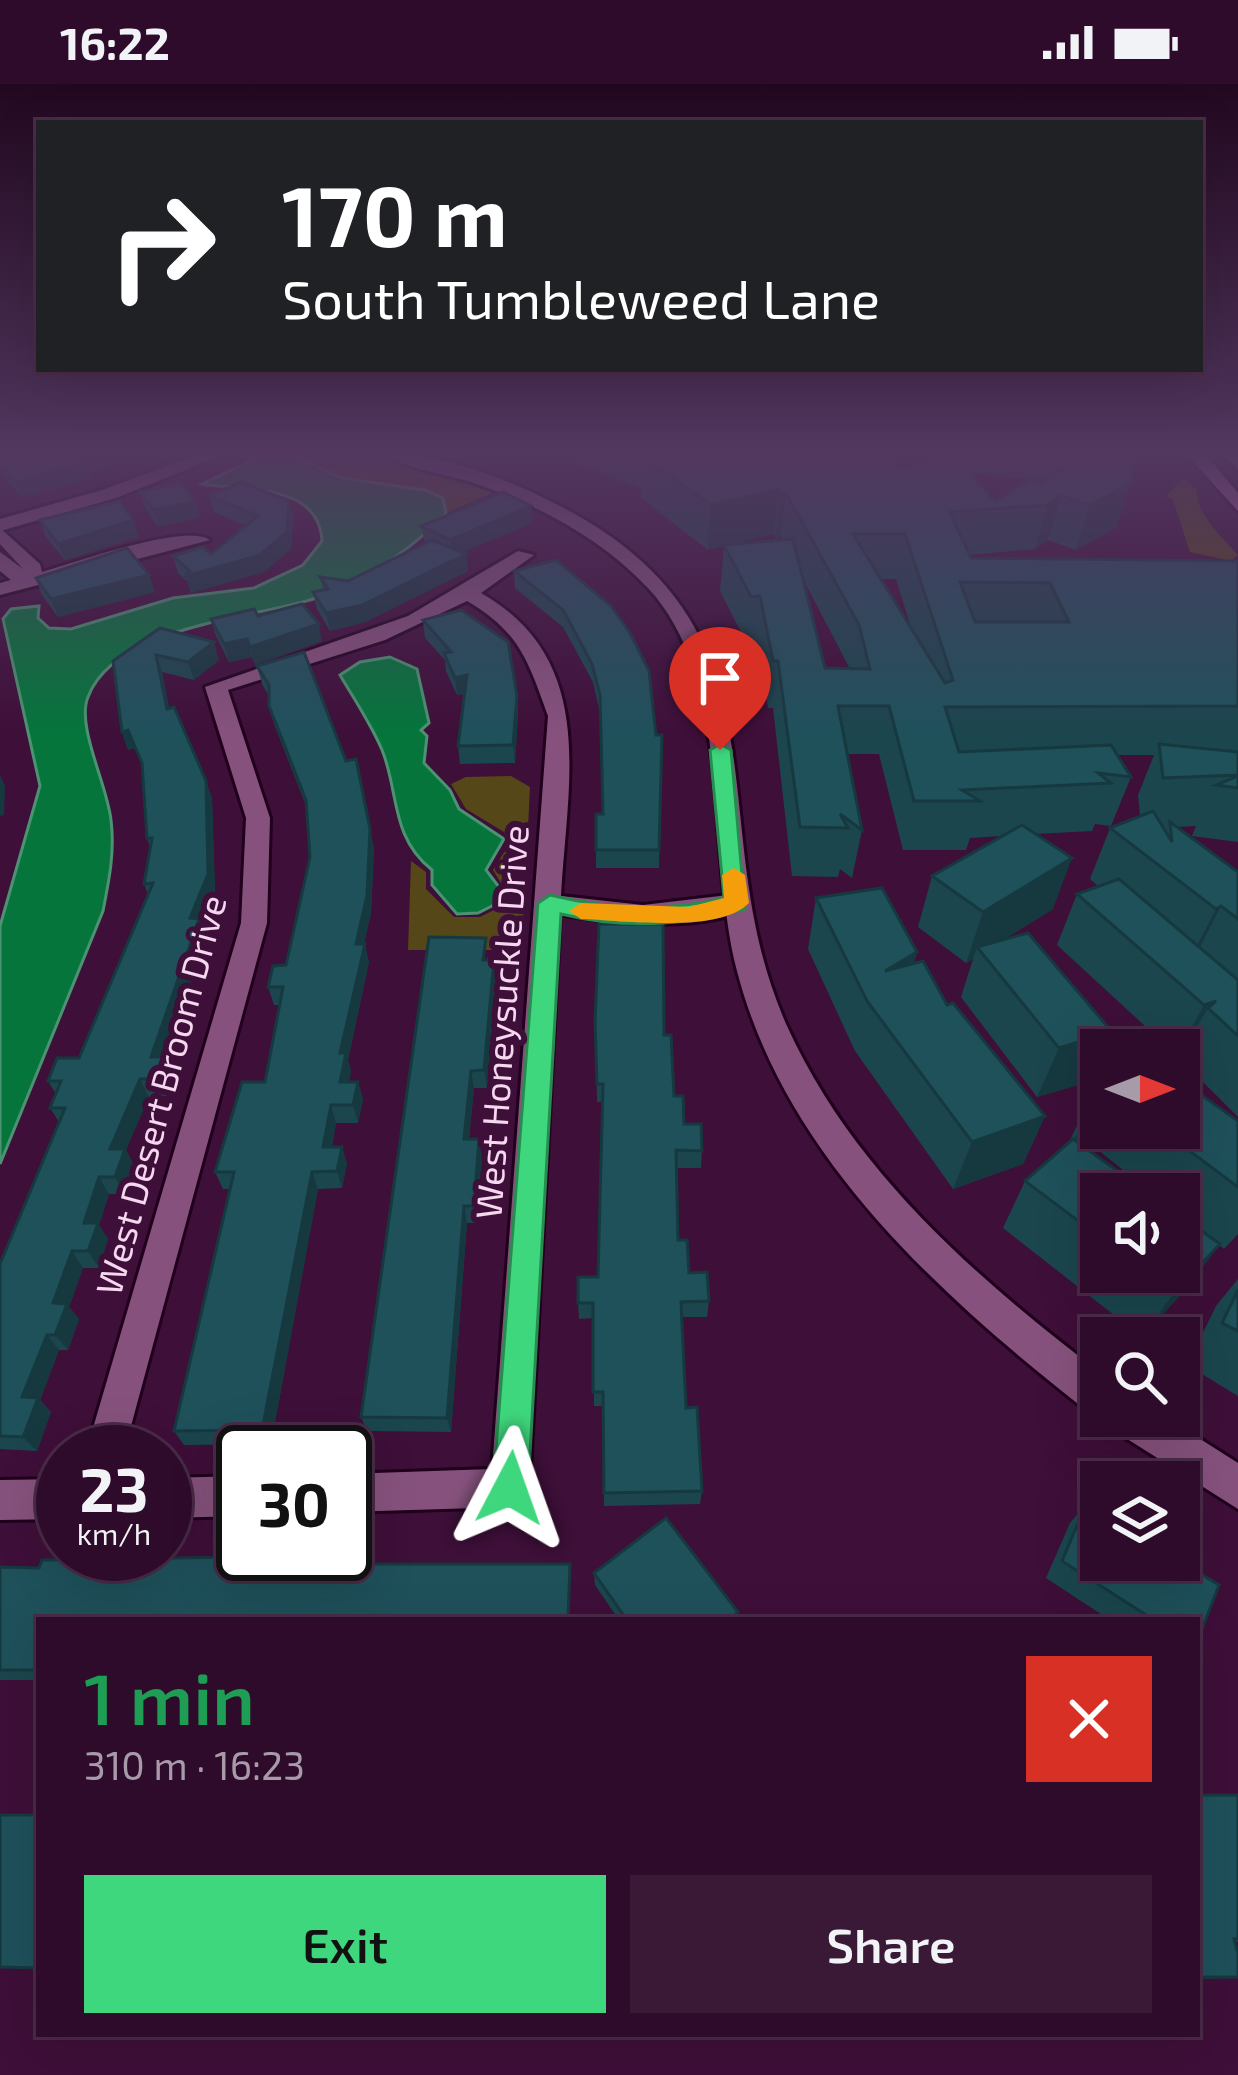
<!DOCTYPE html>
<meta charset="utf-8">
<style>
:root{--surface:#2e0b2b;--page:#3a1937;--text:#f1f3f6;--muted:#a79ba9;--line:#492b47;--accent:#3ed77d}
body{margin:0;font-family:"Exo 2",sans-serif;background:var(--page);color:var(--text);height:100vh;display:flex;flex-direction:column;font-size:45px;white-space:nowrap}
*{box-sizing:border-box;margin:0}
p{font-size:39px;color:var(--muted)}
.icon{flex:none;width:66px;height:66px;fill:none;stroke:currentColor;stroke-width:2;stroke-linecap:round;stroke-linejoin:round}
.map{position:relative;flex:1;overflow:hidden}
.drawer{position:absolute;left:36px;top:1533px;width:1164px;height:420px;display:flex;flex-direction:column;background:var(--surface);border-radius:0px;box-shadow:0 12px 48px #0002,0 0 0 3px var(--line)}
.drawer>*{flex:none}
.hud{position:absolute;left:36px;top:36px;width:1167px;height:252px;border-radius:0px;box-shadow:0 12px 48px #0002,0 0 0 3px var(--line);background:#202124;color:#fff;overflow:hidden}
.needle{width:78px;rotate:90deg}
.tools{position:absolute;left:1080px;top:945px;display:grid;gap:24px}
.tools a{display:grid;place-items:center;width:120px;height:120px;border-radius:0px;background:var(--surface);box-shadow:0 12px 48px #0002,0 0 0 3px var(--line);font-size:60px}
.speed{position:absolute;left:36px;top:1341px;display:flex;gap:24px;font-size:60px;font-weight:700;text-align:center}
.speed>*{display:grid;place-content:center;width:156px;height:156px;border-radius:50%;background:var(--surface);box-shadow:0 12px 48px #0002,0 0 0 3px var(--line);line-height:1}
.speed small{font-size:30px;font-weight:400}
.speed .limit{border:6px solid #111;border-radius:18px;background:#fff;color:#111}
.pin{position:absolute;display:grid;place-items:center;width:102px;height:102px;color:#fff;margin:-123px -51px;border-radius:50% 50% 50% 0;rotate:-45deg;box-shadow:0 0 12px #0007}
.pin .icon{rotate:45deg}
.me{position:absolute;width:132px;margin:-66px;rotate:4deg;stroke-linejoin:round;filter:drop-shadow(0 0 9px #0008)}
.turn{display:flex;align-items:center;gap:42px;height:252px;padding:0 48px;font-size:54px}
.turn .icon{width:156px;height:156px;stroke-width:2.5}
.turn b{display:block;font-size:84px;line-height:102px}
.round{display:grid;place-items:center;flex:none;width:126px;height:126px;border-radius:0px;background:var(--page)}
.head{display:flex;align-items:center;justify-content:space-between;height:204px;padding:0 48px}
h1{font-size:72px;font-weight:600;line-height:90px;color:#1e9e55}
.action{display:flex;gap:24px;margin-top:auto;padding:24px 48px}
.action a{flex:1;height:138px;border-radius:0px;background:var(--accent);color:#111;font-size:48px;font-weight:600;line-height:138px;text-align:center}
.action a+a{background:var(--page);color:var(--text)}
.status{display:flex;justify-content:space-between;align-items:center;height:84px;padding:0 60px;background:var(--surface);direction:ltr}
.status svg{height:33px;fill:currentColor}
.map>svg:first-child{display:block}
</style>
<div class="status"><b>16:22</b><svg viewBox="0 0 49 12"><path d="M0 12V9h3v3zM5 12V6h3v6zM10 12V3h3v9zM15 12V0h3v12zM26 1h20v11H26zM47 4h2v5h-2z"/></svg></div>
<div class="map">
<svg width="1238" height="1991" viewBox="0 0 1238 1991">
<rect width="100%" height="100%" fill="#3e0f39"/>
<g fill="#554718">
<polygon points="288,370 360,370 495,408 446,429 443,414 342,394"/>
<path d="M1183,394L1197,406C1194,427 1223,455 1238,471L1231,477L1190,468L1173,416L1166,412Z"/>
<polygon points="511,692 530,703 522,866 408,866 411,777 426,788 426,805 454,833 480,833 502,822 507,809 493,786 508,762 504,748 466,725 451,700 466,693"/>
</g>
<g fill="#05753c" stroke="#4d9272" stroke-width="3">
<path d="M290,370L342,394L425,406L443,414L446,429C419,459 371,493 334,508C268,535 117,537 88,613C76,642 107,700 111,736C115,768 109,796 103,827L0,1080V842L40,702L3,535L11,525L39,522L38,534L49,544L71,545L173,514L254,504L303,481L322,457C319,398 242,407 202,400L263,371Z"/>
<path d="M390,573L417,585L429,639L421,646L427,652L424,679L450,706L459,725L504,755L486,786L502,807L496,820L478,829L457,830L432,801V786C390,753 399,707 382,666C371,640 354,615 340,591L360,578Z"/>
</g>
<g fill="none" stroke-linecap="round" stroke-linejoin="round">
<defs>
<g id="minor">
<path d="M0,444L40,480L42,488C75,479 184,439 210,456L0,511V499L11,496L0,487V468L23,485L0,460Z"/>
<path d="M518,467L534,471L481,509C599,576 567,699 561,812L643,821L737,810L750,819C721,851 600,838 560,830L529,1404L524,1418L510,1423L345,1428V1390L492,1385L548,632C528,577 520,548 467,517L385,556L228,606L270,734L267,839L124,1368H86L241,839L246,734L205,603L408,532Z"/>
<polygon points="243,1392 243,1432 165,1434 165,1394"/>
<polygon points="63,1395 63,1435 0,1436 0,1396"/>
</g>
<g id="tertiary">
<polygon points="199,370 225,370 116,414 0,447 0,435 102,406"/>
<path d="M385,370C444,370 506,394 558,421C803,546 696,739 787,942C852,1086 977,1195 1101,1289V1332L1087,1327C942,1213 785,1073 737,887C706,769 734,596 648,504C600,453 536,420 471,398C444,390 407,385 385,370Z"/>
<polygon points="1107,1332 1164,1332 1238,1379 1238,1425 1113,1346"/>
</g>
<g id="primary">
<polygon points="1186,370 1205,370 1238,409 1238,427"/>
<polygon points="1221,370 1238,370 1238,385"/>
</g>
</defs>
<use href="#minor" stroke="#20001c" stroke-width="6"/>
<use href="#tertiary" stroke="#20001c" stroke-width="6"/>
<use href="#primary" stroke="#20001c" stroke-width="6"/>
<use href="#minor" fill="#86527d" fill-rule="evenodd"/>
<use href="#tertiary" fill="#86527d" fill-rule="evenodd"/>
<use href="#primary" fill="#b569a9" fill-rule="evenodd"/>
</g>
<g fill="#1b464e" fill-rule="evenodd">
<polygon points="472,370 513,370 501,378"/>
<path d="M555,370H905L896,384L933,381L934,370H1135L1117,443L1076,466L1048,456L1035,465L969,471L971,474L1238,477V758L1192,752L1196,742L1176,743L1238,788V1033L1179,974L1182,969L1179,970V966H1171L1057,861L1077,810L1098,802L1090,795L1110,744L1140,732L1138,711L1154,671H1117L1131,693L1111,742L1095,740L1092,747L1036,750L1053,825L1003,856L1112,948L1104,966H1101V971L1088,998L1037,1013L961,913L973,875L966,879L918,843L932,792L1003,752L970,754L966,766H903L879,670H847L862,746L852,794L840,785L838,793L792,792L773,624H768L756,559L747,560L720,507L724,462L708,466L641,414V405ZM969,389L1047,396L995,417ZM774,450L775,455L781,453L783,456L727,461ZM802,493L850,585L825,584ZM881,495H896L911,544Z"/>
<polygon points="0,376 90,389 92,394 23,414 3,393 0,384"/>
<polygon points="140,408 195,417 200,433 159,443 145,424"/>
<polygon points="209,412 289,417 293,434 291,465 264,488 191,509 187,497 178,489 173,472 211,470 246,442 214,428"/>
<polygon points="40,436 133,436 139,453 65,476 46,453"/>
<polygon points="532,439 462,468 466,470 468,487 365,538 330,547 317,525 313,508 323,506 320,493 348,497 425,459 421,442"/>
<polygon points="556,476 656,651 662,651 659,784 596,784 596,730 603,730 600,629 593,598 563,543 515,504 514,487"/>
<polygon points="36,494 155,508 58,533 42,511"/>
<polygon points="258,532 322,557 255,581 252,573 229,578 216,552 211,535"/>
<polygon points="423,536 517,612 518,630 515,679 460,680 458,662 465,610 457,611 446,587 445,576 425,554"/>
<polygon points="160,544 219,576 194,596 162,588 169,624 206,697 212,715 215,808 202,841 206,853 166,974 174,991 167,1012 149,1013 135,1041 126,1066 135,1083 125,1110 109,1110 99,1141 108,1155 99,1184 83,1184 69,1223 79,1235 68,1266 59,1266 40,1316 51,1328 37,1367 0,1365 0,1180 59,1038 50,1024 56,1010 48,997 79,974 148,810 144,800 150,763 147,754 142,681 135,664 128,666 122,648"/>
<polygon points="257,582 374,764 371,829 364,860 369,878 348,976 351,987 349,998 358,998 363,1015 358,1039 336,1039 332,1063 342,1063 347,1080 342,1104 318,1105 271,1360 184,1361 174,1347 230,1105 223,1105 215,1088 265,998 280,921 274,921 268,903 286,881 310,773 307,724 274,640 269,622 269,612 262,600"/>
<polygon points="816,814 917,868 914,880 947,921 1045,1032 1023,1080 953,1105 855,967 808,865"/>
<polygon points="488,872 488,876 496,894 487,1004 474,1004 469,1055 482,1073 477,1139 467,1139 451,1348 367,1347 361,1333"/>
<polygon points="595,938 664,951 674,1012 684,1040 702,1067 701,1084 676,1084 678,1156 689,1189 709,1217 707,1233 682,1233 686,1324 702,1407 700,1420 604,1422 603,1322 594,1322 593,1234 579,1235 578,1219 598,1193 602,1018 597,1018"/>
<path d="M1101,1003V1044H1179L1238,1037V1150L1224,1165L1219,1161L1186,1205L1142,1253L1003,1144L1025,1097L1069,1058L1093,1009ZM1098,1052L1093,1062L1153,1110H1179V1188H1101V1110L1079,1059Z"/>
<polygon points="1238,1195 1238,1312 1187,1281 1216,1222"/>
<polygon points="1086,1420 1197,1536 1110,1536 1046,1494 1070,1439"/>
<polygon points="239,1473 244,1480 570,1480 569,1536 39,1536 39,1596 0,1596 0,1483 39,1484"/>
<polygon points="594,1489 738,1528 736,1536 619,1536 595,1501"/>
<polygon points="1197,1711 1238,1711 1238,1858 1235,1858 1238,1894 1197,1895"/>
</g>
<g fill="#163940">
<polygon points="91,370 139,370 90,389 92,394 23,414 16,398"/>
<polygon points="500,370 513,370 501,378"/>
<polygon points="895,370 905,370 892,390"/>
<polygon points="1131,399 1117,443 1076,466 1090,421"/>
<polygon points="779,406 774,450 708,466 710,421"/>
<polygon points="786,409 781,453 775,455 780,411"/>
<polygon points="1061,412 1048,456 1035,465 1047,421"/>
<polygon points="195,417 200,433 159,443 154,426"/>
<polygon points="289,417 293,434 291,465 264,488 191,509 186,492"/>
<polygon points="531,422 532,439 452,473 450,456"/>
<polygon points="133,436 139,453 65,476 58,460"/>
<polygon points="466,470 468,487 365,538 330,547 326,529"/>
<polygon points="149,491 155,508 58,533 51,515"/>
<polygon points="319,540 322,557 255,581 250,563"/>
<polygon points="247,555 252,573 229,578 224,560"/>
<polygon points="214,558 219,576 194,596 188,578"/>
<polygon points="156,571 162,588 173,642 167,625"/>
<polygon points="467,591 469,609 457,611 455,594"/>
<polygon points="517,612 518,630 515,679 513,661"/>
<polygon points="128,646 135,664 128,666 122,648"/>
<polygon points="0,691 5,702 4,731 0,732"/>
<polygon points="206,697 212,715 215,808 202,841 206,853 166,974 174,991 167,1012 151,973 190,834"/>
<polygon points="370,745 374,764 371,829 360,878 356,860"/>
<polygon points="1072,774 1053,825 982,869 977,863 973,875 966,879 983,828"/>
<polygon points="1221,822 1195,873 1190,875 1216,825"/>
<polygon points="365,860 369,878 348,976 351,987 346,1015 340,998 340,969"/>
<polygon points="917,868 904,918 885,887"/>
<polygon points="494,876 496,894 487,1004 484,986"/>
<polygon points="1216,917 1208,924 1182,969 1179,970 1179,966 1204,921"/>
<polygon points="1112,948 1104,966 1101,966 1101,971 1088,998 1037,1013 1059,964"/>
<polygon points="471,987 474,1004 467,1073 464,1055"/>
<polygon points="140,995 149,1013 126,1066 135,1083 125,1110 115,1093 110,1065"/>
<polygon points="358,998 363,1015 358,1039 353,1021"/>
<polygon points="1101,1012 1102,1044 1098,1052 1071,1062 1096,1014"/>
<polygon points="331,1021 336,1039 329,1080 323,1063"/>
<polygon points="1045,1032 1023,1080 953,1105 972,1058"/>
<polygon points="479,1055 482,1073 477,1139 474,1122"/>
<polygon points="342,1063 347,1080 342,1104 337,1087"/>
<polygon points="312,1088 318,1105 271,1360 262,1346"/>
<polygon points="99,1093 109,1110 99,1141 108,1155 99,1184 88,1167 84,1139"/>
<polygon points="464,1122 467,1139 451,1348 447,1334"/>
<polygon points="1220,1160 1186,1205 1142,1253 1174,1209"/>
<polygon points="72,1167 83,1184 69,1223 79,1235 68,1266 55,1251 53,1219"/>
<polygon points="47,1251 59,1266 40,1316 51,1328 37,1367 23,1353 22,1313"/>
</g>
<g fill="#1f515b" stroke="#163940" stroke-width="3" fill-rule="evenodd">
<polygon points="15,370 91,370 82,374 87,378 16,398 0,380 0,376"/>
<path d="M844,370L871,386L960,379L995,417L1030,395L1042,399L1066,384L1069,370H1135L1131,399L1090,421L1061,412L1047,421L950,428L971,474L1238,477V622L945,623L959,668L1111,661L1131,693L1098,689L1111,699L962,706L980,717H914L889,622H838L862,746L840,730L848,744L800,743L778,577H773L760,512L751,513L724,461L793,455L825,584L870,585L859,541L786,409L780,411L779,406L710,421L642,371ZM853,450H905L953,596L945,599ZM960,498L1050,499L1069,538H975Z"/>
<polygon points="241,398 289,417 287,448 260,471 186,492 190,487 173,472 203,463 211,470 258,432 209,412"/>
<polygon points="181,399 195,417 154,426 140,408"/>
<polygon points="503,408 531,422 450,456 421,442"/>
<polygon points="120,417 133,436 58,460 40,436"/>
<polygon points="432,456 466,470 362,521 326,529 313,508 328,505 320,493 348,497"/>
<polygon points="127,464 149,491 51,515 36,494"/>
<polygon points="556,476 611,522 630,549 649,587 656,651 662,651 659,766 596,766 596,730 603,730 600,611 592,580 563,526 514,487"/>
<polygon points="302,520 319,540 250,563 247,555 224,560 211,535 254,525 258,532"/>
<polygon points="461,526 508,558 517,612 513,661 458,662 467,591 455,594 444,569 451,568 423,536"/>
<polygon points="160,544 214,558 188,578 156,571 167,625 174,623 206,697 208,790 190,834 199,835 151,973 165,973 158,995 140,995 110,1065 125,1065 115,1093 99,1093 84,1139 98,1139 88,1167 72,1167 53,1219 67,1220 55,1251 47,1251 22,1313 38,1314 23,1353 0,1352 0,1180 65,1024 50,1024 61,997 48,997 57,974 79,974 153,799 144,800 152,754 147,754 142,679 128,646 122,648 113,577"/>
<polygon points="304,568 346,677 356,675 370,745 367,811 356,860 365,860 340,969 346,969 340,998 358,998 353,1021 331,1021 323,1063 342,1063 337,1087 312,1088 262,1346 174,1347 234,1088 215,1088 242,998 265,998 283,903 268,903 273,882 286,881 310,773 306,716 269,622 269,601 257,582"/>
<polygon points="1159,660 1238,668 1238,691 1163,694"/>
<polygon points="1238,692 1238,704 1216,701"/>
<polygon points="1153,727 1172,758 1170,738 1238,788 1238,835 1221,822 1216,825 1110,744"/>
<polygon points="1022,741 1072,774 983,828 932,792"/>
<polygon points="1119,795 1238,896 1238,952 1208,924 1216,917 1204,921 1077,810"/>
<polygon points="882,804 917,868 885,887 923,877 947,921 953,919 1045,1032 972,1058 867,917 816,814"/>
<polygon points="599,840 663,840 664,951 671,951 674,1012 683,1012 684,1040 701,1040 702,1067 676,1066 678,1156 687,1156 689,1189 707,1188 709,1217 681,1218 686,1324 697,1323 702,1407 604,1409 603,1308 593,1308 593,1219 578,1219 578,1193 598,1193 603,1000 597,1000 595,938"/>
<polygon points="1028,849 1112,948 1059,964 977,863"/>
<polygon points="429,853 486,854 483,876 494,876 484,986 471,987 464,1055 479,1055 474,1122 464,1122 447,1334 361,1333"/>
<polygon points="1179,995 1238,1037 1238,1103 1159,1044 1179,1044"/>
<polygon points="1101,1003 1101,1012 1096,1014 1093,1009"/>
<polygon points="1073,1055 1150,1110 1101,1110 1101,1154 1025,1097"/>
<polygon points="1179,1131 1220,1160 1174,1209 1146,1188 1179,1188"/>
<polygon points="1238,1206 1238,1247 1222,1239"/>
<polygon points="1086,1420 1101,1429 1101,1476 1178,1476 1219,1501 1197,1558 1197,1536 1154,1536 1062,1477"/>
<polygon points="666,1434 738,1528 729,1536 627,1536 594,1489"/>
<polygon points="239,1473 238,1480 570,1480 568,1536 39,1536 39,1586 0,1586 0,1483 39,1484 42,1476"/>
<polygon points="1197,1711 1238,1711 1238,1855 1234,1855 1238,1869 1238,1893 1197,1893"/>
<polygon points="0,1731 39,1731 39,1884 0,1883"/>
</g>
<linearGradient id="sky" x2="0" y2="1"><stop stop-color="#22081f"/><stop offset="0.57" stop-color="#52375f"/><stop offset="1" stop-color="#52375f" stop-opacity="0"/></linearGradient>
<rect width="1238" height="649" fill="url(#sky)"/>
<path fill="#3ed77d" stroke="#288c51" stroke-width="3" d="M720,660L731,666L745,825C686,841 622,845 561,830L528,1404L523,1417L510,1422L498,1417L493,1404L538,819L550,811C607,825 667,828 724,814L710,666Z"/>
<path fill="#f59e0b" d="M734,784L745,791L749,819C719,850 622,836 581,835L569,827L581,819L689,823L724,814L722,791Z"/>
<g text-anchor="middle" stroke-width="12" stroke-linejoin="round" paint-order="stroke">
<g font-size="36" fill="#f5d7ef" stroke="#3e0f39">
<text transform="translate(502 938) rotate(-86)" y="13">West Honeysuckle Drive</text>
<text transform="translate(161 1011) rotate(-75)" y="13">West Desert Broom Drive</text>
</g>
</g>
</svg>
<div class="tools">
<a><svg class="needle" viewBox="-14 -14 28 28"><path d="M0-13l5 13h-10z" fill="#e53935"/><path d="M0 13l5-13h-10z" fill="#a79ba9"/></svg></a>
<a><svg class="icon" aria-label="sound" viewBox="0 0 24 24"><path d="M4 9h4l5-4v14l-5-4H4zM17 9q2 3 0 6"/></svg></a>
<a><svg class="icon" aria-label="search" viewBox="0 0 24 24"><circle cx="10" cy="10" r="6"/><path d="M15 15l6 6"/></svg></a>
<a><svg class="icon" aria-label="layers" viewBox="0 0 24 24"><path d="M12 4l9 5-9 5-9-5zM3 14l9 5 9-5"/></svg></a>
</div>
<div class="speed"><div>23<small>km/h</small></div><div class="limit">30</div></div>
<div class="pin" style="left:720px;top:666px;background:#d93025"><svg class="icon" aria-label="arrive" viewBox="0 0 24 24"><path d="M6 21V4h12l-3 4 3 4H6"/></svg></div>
<svg class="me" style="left:510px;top:1404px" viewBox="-20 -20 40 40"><path d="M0-17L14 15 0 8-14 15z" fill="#3ed77d" stroke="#fff" stroke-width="4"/></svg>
<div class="hud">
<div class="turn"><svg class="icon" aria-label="right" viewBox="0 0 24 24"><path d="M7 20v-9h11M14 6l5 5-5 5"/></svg><div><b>170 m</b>South Tumbleweed Lane</div></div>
</div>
<section class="drawer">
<div class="head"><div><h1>1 min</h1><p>310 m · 16:23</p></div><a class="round" style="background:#d93025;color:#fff"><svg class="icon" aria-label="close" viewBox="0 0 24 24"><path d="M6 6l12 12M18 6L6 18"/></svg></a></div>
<div class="action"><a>Exit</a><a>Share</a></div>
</section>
</div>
